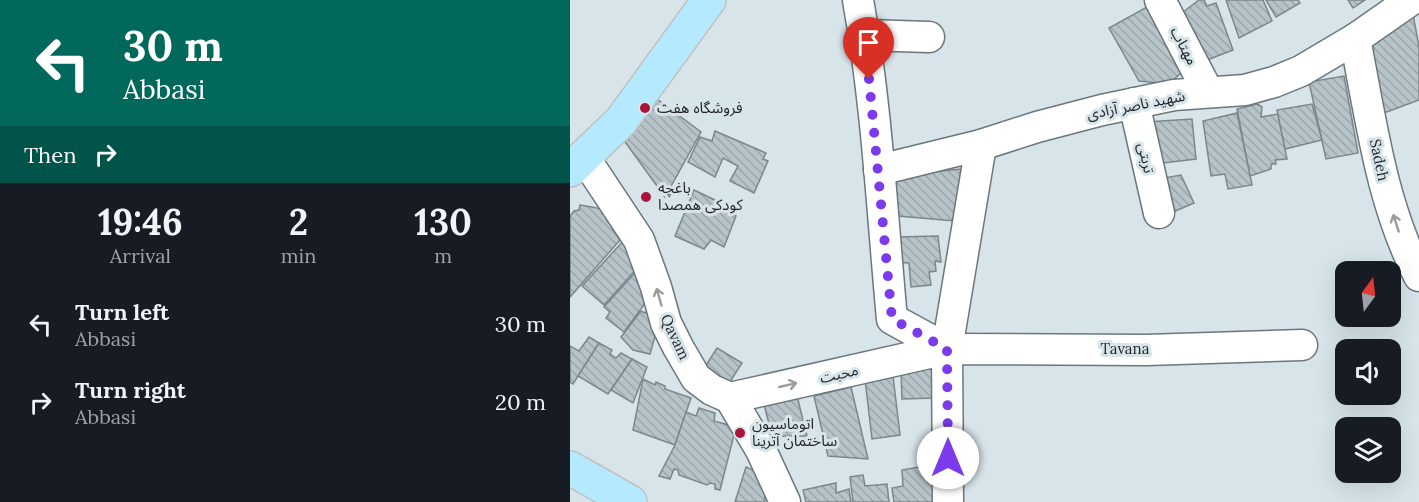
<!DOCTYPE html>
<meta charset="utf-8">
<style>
:root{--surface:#171b24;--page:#20242c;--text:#f1f3f6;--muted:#9ea1a6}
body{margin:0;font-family:Lora,"Noto Sans Arabic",serif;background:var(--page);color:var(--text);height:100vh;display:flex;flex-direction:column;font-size:22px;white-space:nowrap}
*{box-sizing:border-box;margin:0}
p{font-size:20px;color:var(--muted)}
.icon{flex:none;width:33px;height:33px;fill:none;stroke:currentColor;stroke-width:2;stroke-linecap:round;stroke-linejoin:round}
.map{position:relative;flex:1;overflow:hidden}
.sheet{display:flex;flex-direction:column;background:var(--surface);width:570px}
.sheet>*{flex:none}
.top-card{background:#00695c;color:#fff;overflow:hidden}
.needle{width:39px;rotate:15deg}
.controls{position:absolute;left:765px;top:261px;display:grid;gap:12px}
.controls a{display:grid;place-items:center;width:66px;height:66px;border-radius:12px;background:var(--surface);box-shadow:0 6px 24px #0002;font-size:30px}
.pin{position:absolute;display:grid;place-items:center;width:51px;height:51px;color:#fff;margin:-62px -26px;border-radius:50% 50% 50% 0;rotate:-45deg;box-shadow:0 0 6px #0007}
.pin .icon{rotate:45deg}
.me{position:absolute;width:66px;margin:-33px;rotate:0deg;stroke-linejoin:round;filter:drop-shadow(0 0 4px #0008)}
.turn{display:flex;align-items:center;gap:21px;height:126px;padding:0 24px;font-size:27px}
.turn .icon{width:78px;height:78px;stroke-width:2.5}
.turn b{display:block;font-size:42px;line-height:51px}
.then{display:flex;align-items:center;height:57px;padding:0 24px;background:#0003;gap:12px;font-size:22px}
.eta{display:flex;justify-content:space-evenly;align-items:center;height:102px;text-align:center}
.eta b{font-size:36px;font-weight:700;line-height:42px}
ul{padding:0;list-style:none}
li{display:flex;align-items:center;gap:18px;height:78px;padding:0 24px}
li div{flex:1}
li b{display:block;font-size:22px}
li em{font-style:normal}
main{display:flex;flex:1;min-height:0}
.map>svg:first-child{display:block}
</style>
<main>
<section class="sheet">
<div class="top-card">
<div class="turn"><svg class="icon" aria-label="left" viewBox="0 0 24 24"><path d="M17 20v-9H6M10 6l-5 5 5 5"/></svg><div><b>30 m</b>Abbasi</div></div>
<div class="then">Then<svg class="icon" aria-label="right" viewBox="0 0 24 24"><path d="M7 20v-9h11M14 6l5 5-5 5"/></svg></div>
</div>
<div class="eta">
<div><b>19:46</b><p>Arrival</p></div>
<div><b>2</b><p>min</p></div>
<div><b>130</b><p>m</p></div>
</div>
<ul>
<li><svg class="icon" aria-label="left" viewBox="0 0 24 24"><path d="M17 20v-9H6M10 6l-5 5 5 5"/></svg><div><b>Turn left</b><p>Abbasi</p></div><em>30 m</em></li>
<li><svg class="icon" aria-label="right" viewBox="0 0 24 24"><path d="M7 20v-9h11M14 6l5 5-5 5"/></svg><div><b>Turn right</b><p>Abbasi</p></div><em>20 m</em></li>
</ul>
</section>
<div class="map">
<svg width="849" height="502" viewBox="0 0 849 502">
<defs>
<pattern id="building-back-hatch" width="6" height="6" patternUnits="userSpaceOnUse" patternTransform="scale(1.5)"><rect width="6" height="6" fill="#b6c3c8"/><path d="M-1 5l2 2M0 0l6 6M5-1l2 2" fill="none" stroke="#9ca7ac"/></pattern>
</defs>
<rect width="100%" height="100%" fill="#d7e4ea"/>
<g fill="url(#building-back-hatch)" stroke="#7a878c" stroke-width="1.5">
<polygon points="629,0 634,0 637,6 646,3 663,50 624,65 600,22"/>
<polygon points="656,0 693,0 702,21 669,38"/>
<polygon points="696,0 728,0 730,3 706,17"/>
<polygon points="778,0 795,0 783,8"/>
<polygon points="577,7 615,69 599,84 569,81 539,28"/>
<polygon points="842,9 849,47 849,100 814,113 798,39"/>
<polygon points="774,76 788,153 756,159 739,82"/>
<polygon points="87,99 131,132 95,197 53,139"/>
<polygon points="687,104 692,107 691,117 708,114 717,159 705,160 706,164 701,164 701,169 680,176 667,109"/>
<polygon points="742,104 752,140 715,149 707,110"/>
<polygon points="667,113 682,185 658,189 655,174 641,176 633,121"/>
<polygon points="622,119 626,159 585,164 577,122"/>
<polygon points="145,131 196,153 193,159 198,161 184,193 160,181 168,166 153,158 145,177 118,162 130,137 142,141"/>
<polygon points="391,169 385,221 328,216 321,176"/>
<polygon points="611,175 624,203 596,215 588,179"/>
<polygon points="124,190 149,202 147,208 166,216 154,247 141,240 134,249 105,236"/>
<polygon points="10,205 33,209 32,214 36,215 37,221 43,225 42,228 50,240 0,297 0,216 4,211 9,210"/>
<polygon points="368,236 371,262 365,261 366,271 359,272 361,285 341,287 339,263 326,262 328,237"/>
<polygon points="56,238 70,265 34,305 12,286"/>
<polygon points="70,267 82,294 54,332 36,318 40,312 34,307"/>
<polygon points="80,308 87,329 80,354 63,350 51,337 71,311 75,313"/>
<polygon points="19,337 29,343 3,384 0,382 0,346 9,351"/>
<polygon points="29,343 42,350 40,354 46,358 51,353 62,359 38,394 8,376"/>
<polygon points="147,348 172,363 158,385 133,370"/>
<polygon points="62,359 77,367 63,403 41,390"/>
<polygon points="364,369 365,398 332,399 331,370"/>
<polygon points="323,376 330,435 302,439 295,379"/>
<polygon points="73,379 85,385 86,382 95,386 95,389 121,398 105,445 63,430"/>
<polygon points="281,387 298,459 258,456 244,396"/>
<polygon points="227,396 237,436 202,436 194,404"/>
<polygon points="129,408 145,413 144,421 166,427 150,490 145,489 145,484 140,483 137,485 109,475 108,470 104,469 100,479 89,476 105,445 116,412 126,416"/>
<polygon points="366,464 365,502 324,502 322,488 333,486 332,470"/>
<polygon points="176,467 194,475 195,502 165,502"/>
<polygon points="293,475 295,486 317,484 319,502 283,502 280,477"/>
<polygon points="266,483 266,493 279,489 281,502 236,502 233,490"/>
</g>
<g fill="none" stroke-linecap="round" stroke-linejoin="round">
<defs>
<g id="minor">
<path d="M288,0C307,105 312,213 322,319L377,349"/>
<polyline points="590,0 638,92"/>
<polyline points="295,35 359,37"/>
<path d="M785,39C801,119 811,203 849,276"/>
<polyline points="564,103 589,213"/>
<polyline points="14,157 69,240 86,287 96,323 108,347 126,378 142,390 160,398 191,450 215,502"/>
<polyline points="309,170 411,145 467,127 532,110 604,95 675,90 704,82 731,71 785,39 841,0"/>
<polyline points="160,398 377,349 576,350 732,345"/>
<polyline points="378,502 377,349 411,145"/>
</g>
<g id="major">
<polyline points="0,170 51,121 139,0"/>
<polyline points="0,468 60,502"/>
</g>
</defs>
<use href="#minor" stroke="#6b777c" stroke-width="33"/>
<use href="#major" stroke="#c0c1c2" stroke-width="36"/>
<use href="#minor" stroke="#fff" stroke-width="30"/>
<use href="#major" stroke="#b5e9fe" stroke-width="33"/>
</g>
<defs><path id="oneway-shaft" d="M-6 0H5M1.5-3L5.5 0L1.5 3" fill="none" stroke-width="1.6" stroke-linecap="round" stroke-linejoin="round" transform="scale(1.5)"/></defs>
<g stroke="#9a9c9d">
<use href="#oneway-shaft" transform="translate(826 223) rotate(-108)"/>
<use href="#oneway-shaft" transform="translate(89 297) rotate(-106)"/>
<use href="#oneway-shaft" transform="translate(218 385) rotate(-13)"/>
</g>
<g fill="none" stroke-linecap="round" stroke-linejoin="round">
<polyline stroke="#7c3aed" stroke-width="10" stroke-dasharray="0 18" points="299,79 322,319 377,349 378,458"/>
</g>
<g fill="#aa143b" stroke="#d7e4ea" stroke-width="2">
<circle cx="75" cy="108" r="6"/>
<circle cx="76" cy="197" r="6"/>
<circle cx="170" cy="433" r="6"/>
</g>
<g text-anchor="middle" stroke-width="6" stroke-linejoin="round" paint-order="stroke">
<g font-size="15" fill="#1f2326" stroke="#d7e4ea">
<text transform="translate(614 46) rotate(62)" y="5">مهتاب</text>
<text transform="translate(566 105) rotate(-11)" y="5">شهید ناصر آزادی</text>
<text transform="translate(576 158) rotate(77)" y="5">تربتی</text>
<text transform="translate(809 160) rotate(78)" y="5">Sadeh</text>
<text transform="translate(105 337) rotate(65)" y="5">Qavam</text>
<text x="555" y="354">Tavana</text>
<text transform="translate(269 374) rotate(-13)" y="5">محبت</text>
</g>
<g font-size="15" fill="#1f2326" stroke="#d7e4ea" text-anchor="start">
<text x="87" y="113">فروشگاه هفت</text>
<text x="88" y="193">باغچه<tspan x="88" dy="17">کودکی همصدا</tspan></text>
<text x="182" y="429">اتوماسیون<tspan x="182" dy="17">ساختمان آترینا</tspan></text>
</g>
</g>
</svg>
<div class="controls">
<a><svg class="needle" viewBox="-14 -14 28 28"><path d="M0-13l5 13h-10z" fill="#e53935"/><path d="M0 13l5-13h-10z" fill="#9ea1a6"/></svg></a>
<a><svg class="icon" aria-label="sound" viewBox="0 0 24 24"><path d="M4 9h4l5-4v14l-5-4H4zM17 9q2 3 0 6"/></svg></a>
<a><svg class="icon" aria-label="layers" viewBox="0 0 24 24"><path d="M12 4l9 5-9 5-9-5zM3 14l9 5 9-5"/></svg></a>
</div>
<div class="pin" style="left:299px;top:79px;background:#d93025"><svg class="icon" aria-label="arrive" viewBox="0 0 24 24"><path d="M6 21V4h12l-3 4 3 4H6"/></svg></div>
<svg class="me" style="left:378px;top:458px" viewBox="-20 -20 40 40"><circle r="19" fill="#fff"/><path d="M0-13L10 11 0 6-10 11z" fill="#7c3aed"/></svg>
</div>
</main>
